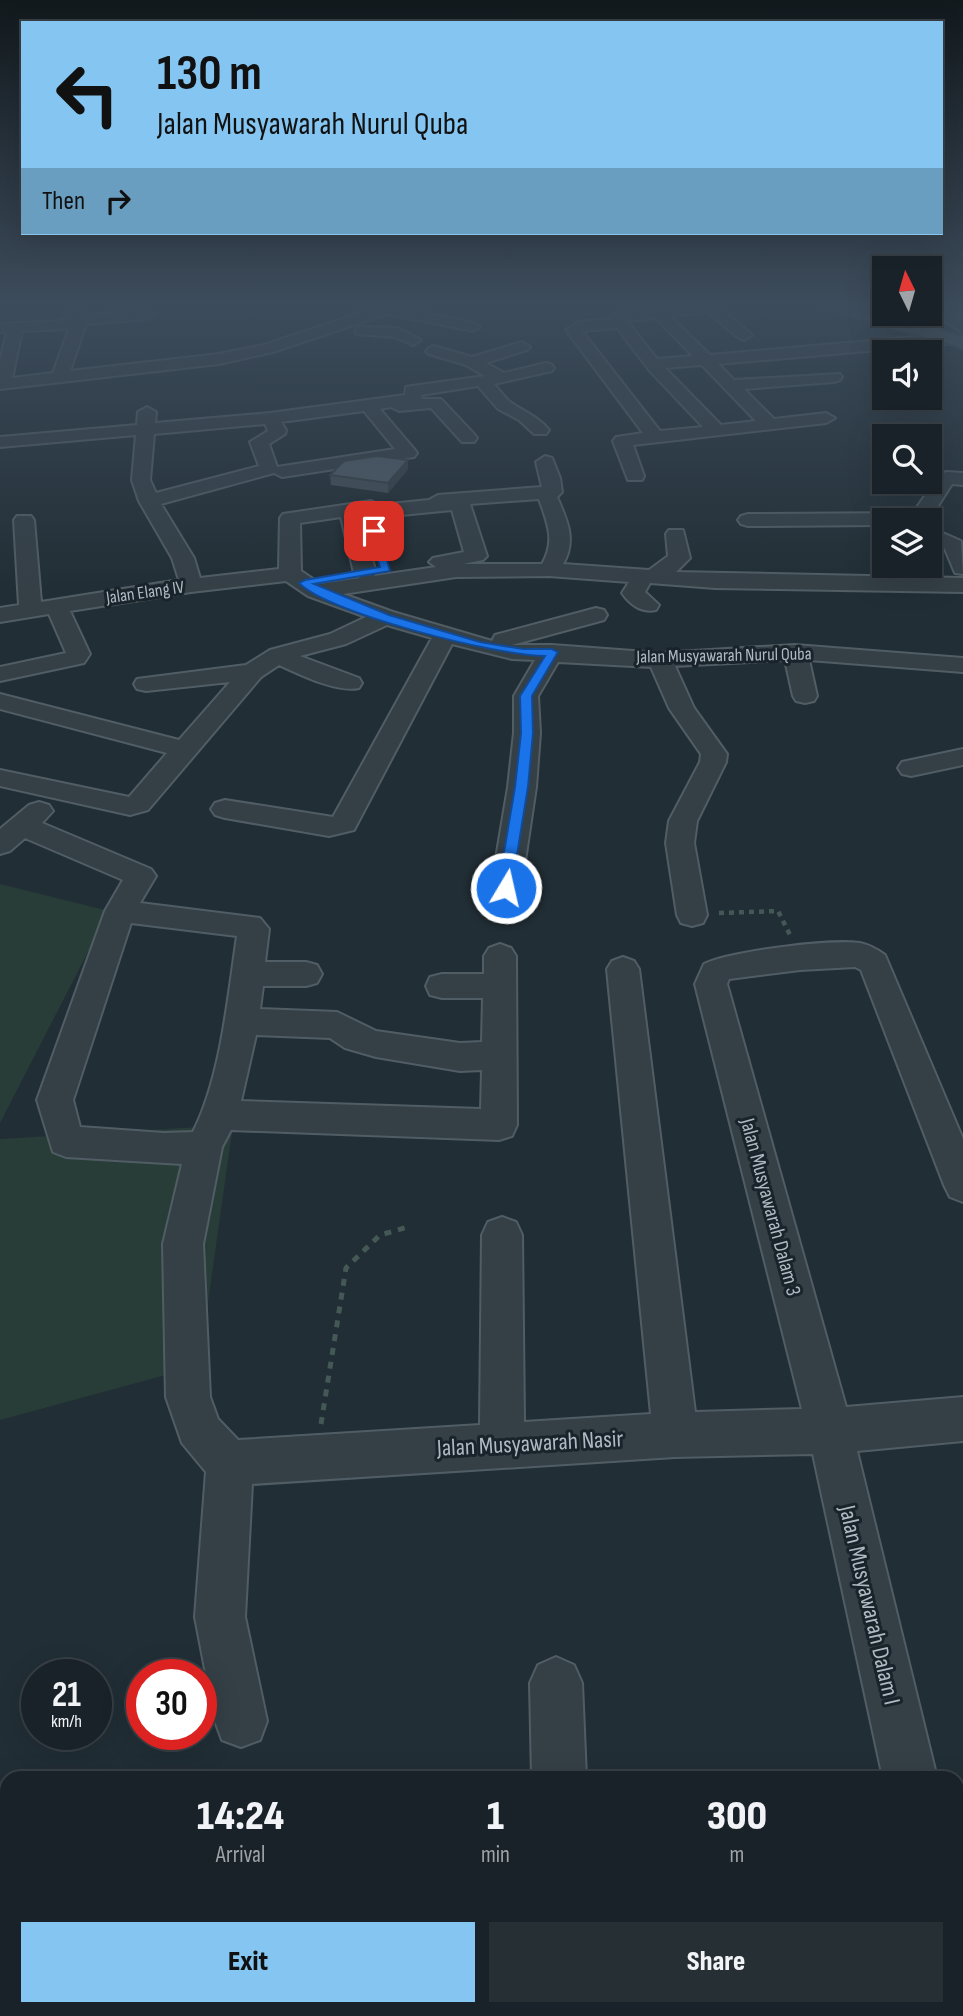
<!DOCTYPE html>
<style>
:root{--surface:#192228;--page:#262f34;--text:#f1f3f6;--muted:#9fa4a8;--line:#373f45;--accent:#84c6f1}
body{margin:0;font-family:"Sofia Sans Condensed",sans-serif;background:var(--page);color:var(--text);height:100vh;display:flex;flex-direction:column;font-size:26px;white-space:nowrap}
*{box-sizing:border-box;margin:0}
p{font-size:23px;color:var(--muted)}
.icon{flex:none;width:38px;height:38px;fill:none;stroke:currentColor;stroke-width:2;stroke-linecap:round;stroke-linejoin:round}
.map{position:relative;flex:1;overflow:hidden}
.side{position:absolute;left:0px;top:1771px;width:964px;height:245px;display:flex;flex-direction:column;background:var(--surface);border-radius:21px 21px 0 0;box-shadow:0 7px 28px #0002,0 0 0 2px var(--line)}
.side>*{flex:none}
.banner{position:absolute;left:21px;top:21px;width:922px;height:214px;border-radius:0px;box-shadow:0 7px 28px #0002,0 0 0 2px var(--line);background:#84c6f1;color:#111;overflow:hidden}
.needle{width:46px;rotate:355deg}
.fabs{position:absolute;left:872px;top:256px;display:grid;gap:14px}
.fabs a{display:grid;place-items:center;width:70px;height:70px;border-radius:0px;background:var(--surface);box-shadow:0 7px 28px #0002,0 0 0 2px var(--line);font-size:35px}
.speed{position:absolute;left:21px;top:1659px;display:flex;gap:14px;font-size:35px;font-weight:700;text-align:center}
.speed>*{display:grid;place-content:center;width:91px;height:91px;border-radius:50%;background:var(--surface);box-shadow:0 7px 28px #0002,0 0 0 2px var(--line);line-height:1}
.speed small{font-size:18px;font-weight:400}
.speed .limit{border:10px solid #d22;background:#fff;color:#111}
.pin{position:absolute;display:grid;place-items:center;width:60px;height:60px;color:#fff;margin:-30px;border-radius:14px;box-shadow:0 4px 10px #0006}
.me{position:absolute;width:77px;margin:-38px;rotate:9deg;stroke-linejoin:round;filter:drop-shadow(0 0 5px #0008)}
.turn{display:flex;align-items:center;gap:24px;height:147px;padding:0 21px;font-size:32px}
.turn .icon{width:91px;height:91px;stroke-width:2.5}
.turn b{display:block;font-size:49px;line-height:60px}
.then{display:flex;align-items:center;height:66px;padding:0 21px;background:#0003;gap:14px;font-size:26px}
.eta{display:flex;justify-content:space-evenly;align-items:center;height:119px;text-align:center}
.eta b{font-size:42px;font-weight:800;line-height:49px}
.cta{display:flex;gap:14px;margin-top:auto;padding:14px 21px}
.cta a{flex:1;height:80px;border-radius:0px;background:var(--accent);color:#111;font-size:28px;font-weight:800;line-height:80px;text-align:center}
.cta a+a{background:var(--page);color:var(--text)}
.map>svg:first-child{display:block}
</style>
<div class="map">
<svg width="963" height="2016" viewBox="0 0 963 2016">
<rect width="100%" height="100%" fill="#212e35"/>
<g fill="#283d38">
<polygon points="0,884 109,911 0,1123"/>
<polygon points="233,1125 199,1366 0,1420 0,1139"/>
</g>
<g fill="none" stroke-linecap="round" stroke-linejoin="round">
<defs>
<g id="minor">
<path d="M73,304H87L80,316L148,311L155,315L148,319L86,324L70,371L219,354L264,345L369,310L361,308L359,304L386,305L473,323L480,327L473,331L387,314L273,352L219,364L0,389V361L7,332H0V324L62,321ZM69,329L53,373L12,378L22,331Z"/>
<path d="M696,304H716L752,335L744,340L739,338L707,312L670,316L710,355L947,334L955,339L947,344L718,364L734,380L840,374L842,377L840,380L834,382L744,389L774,419L826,413L835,418L826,423L633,445L644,476L642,480H628L613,441L616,437L643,433L566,330L579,322L611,319L612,315L617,314ZM656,318L693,356L657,359L627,321ZM617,328L650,371L703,427L660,431L582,331ZM702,365L756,421L721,425L665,368Z"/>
<polygon points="929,304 941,304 963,322 963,333 929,309"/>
<polygon points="362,327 398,328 421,340 413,345 395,337 357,334 355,331 357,328"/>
<path d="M522,342L530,347L527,350L486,363L504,373L546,363L552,365L554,368L552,371L494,384C499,390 504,397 510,402C524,412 538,416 549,430L546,434H534L519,420L498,409L478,386L421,395L422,399H441L474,434L477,438L474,442H462L431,408L399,411L391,407L380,409L414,449L417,453L414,457L282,477L274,473L161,504L194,558L200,578L279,569L280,518L283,514L371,501L380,505L429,500L438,495L542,487L536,462L545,456L552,458L560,478L562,492L557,497C567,520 577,540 563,564L649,570L668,556L666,534L669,530H683L690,558L676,572L963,578V592L715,588L650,583L645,592L659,605L656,610C642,613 630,605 622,593L629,582L549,576L456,577L343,594L393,612L492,641L495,635L596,608L604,610L607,615L604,620L512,645H552L660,653L795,645L963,658V672L809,660L817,696L814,701L805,703L796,701L793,696L785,660L675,666L694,708L727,754L726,762L697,821L694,843L707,915L703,923L692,926L681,923L677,915L666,843L669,821L700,762L701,754L669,708L651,667L558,662L538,696L540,733L536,787L521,888L517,895L506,898L495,895L491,888L508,787L514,733V696L535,660L512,659L452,644L354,830L329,836L225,818L215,815L211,809L215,803L225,800L333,817L432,638L387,625L346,644L300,656L359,678L362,683L359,688C337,693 299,674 279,665L261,677L148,810L130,815L0,786V770L129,797L167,753L0,709V694L179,740L230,682L146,691L137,689L134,684L137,679L246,665L270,650L330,634L366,617L308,596L286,581L191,592L70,611L90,654L84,663L0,681V667L66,653L49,614L0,622V608L19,605L14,520L17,516H31L34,520L41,602L179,580L172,558L139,501L132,480L136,435L0,447V437L137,425L138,412L147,407L156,412L155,423L270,413L405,395L406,387L412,386L485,376L466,365L429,354L426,351L429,348L434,346L472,357ZM364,411L395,449L277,467L269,444L285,434L286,430L281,422ZM265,424L268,431L250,442L259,466L156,493L150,480L154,434ZM539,499C547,522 556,541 542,564H463L483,560L487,556L470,504ZM452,510L464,552L433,558L429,562L436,567L374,576L376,573L361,519ZM341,517L354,573L360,578L320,584L301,571L300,523Z"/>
<polygon points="947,472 963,473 963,485 952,484 929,520 884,520 884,525 748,526 741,524 738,520 741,516 748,514 913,513 940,474"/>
<polygon points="929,527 961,541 963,574 955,573 945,549 929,541"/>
<polygon points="963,749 963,765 911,776 902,774 898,768 902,762"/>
<path d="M39,802L49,805L53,811L42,823L151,869L156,876L140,903L260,918L269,929L265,962H306L317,965L322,974L317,983L306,986H263L260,1009L337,1012L376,1031L460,1043L482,1042L483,998H442L430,995L426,986L430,977L442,974H484V956L489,948L500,944L511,948L516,956L517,1125L512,1136L499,1140L231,1130L222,1147L203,1244L210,1397L218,1419L238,1440L480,1425L482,1235L488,1222L502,1217L516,1222L522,1235L524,1422L651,1414L607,969L612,961L623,957L634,961L639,969L695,1412L802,1409L695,984L704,964C731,951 830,939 860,943C870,945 878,950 885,955L963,1139V1202L950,1197L944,1185L861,970L855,967L800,970L729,979L727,984L846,1407L963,1397V1441L857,1451L937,1778H883L813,1454L675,1457L252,1484L245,1617L267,1721L260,1740L241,1747L222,1740L215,1721L195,1617L206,1472L182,1443L166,1397L163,1244L182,1164L66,1157L53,1152L37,1100L105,911L123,880L25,838L10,851L0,854V829L29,805ZM131,923L237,936C228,996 221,1077 193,1132L164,1133L80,1127L73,1100ZM256,1035L330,1038L345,1048L376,1057L460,1071L482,1070L481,1109L241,1101Z"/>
<polygon points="556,1657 574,1665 582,1683 586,1778 532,1778 530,1683 538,1665"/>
<polygon points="957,1951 963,1954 963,2016 937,2016 935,2009 957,2009"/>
<polygon points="0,1975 7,1975 7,2009 35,2009 33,2016 0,2016"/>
<polygon points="75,2009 204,2009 207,2016 78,2016"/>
<rect x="536" y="2009" width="60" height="7"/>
</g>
<polygon id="major" points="821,304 848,304 963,337 963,348 823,307"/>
</defs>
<use href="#minor" stroke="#515d64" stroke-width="4"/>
<use href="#major" stroke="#404b52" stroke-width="4"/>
<polyline stroke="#445856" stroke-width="4.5" stroke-dasharray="5 5" stroke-linecap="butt" points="719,913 778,911 790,935"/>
<polyline stroke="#445856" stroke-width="5" stroke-dasharray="7 7" stroke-linecap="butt" points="321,1424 346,1268 380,1235 408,1227"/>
<use href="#minor" fill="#343f46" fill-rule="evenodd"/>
<use href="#major" fill="#525f66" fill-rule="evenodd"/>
</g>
<g fill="#414e56">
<polygon points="958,304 963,304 963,319 956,313"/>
<polygon points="408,469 388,493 331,485 330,475"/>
</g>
<polygon fill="#354046" points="408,460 408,469 388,493 388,483"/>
<polygon fill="#4c5b64" stroke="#354046" stroke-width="2" points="377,456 408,460 388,483 330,475 344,461"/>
<linearGradient id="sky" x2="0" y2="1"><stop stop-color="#12191d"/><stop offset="0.52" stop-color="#3d4c5c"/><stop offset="1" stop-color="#3d4c5c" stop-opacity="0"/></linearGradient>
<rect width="963" height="587" fill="url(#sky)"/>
<path fill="#1a73e8" stroke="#114b97" stroke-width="2" d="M374,528L379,531L390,571L314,584L389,615L480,642L523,649H552L558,652L532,696L533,733L528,787L511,892H500L498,888L515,787L521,733L520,696L545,656C499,656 329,614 299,583L305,580L380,567L369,531Z"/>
<g text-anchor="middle" stroke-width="6" stroke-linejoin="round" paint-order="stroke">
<g font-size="18" fill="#aebac3" stroke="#19242a">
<text transform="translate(145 592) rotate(-8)" y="6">Jalan Elang IV</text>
<text transform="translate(724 655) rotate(-1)" y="6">Jalan Musyawarah Nurul Quba</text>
</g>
<g font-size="21" fill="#aebac3" stroke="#19242a">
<text transform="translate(771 1207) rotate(75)" y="7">Jalan Musyawarah Dalam 3</text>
</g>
<g font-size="24" fill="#aebac3" stroke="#19242a">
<text transform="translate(530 1443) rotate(-3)" y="8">Jalan Musyawarah Nasir</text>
<text transform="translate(870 1605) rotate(77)" y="8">Jalan Musyawarah Dalam I</text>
</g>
</g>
</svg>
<div class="fabs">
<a><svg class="needle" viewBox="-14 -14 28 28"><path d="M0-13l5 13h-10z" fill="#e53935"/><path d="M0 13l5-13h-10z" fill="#9fa4a8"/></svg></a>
<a><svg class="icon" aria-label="sound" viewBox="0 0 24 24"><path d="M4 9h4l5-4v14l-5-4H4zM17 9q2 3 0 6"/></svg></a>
<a><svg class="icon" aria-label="search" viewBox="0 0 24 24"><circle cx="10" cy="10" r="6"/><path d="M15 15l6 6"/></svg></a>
<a><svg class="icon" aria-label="layers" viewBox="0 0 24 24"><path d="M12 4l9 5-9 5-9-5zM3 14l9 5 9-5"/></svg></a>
</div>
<div class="speed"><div>21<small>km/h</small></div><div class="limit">30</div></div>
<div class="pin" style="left:374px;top:531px;background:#d93025"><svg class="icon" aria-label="arrive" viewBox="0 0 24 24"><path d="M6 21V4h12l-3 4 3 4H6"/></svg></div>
<svg class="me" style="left:506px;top:888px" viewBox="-20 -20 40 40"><circle r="17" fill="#1a73e8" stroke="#fff" stroke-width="3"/><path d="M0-11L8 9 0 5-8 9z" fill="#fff"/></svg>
<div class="banner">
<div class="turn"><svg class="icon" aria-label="left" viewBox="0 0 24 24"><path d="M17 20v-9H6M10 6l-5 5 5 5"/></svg><div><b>130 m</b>Jalan Musyawarah Nurul Quba</div></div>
<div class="then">Then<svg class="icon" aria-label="right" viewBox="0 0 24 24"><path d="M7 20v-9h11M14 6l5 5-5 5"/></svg></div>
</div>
<section class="side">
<div class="eta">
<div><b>14:24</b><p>Arrival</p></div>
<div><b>1</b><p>min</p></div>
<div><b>300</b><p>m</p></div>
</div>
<div class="cta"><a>Exit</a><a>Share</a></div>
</section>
</div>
